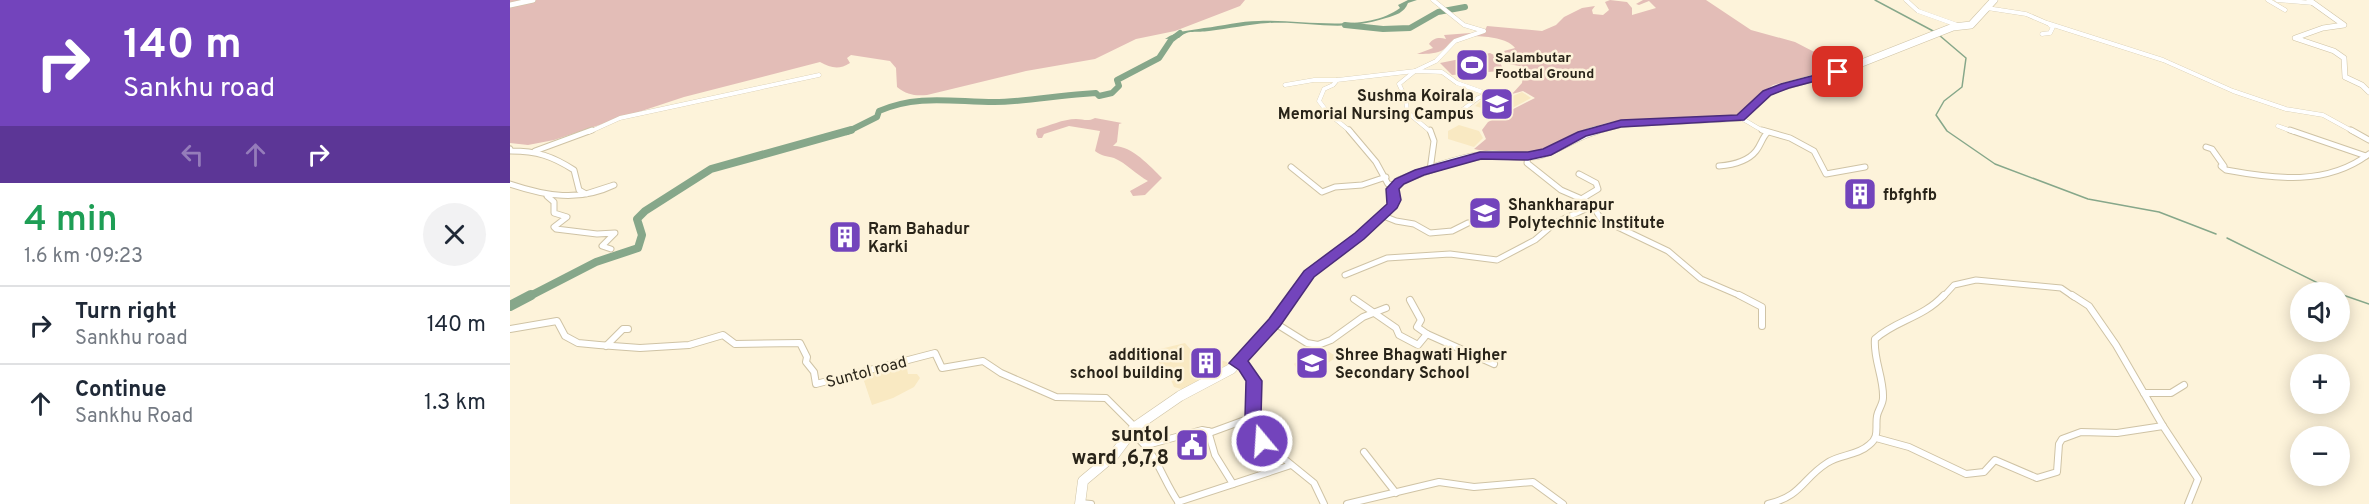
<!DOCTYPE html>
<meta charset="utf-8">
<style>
:root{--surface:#fff;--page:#f2f2f3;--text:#1f2937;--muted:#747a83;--line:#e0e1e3}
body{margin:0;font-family:Overpass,sans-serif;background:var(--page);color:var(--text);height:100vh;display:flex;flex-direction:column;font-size:22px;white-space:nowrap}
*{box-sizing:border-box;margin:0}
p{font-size:20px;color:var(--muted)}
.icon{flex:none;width:33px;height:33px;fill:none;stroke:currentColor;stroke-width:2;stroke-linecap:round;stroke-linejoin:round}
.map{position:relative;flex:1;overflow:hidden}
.drawer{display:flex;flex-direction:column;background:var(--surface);width:510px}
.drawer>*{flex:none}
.banner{background:#7344bc;color:#fff;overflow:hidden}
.fabs{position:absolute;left:1780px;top:282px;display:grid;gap:12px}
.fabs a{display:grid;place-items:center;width:60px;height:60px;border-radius:50%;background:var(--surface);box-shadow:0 3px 15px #0003;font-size:30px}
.pin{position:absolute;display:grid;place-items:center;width:51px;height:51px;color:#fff;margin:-26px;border-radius:12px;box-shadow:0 3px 9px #0006}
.me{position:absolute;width:66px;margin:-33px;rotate:342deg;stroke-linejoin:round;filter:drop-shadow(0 0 4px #0008)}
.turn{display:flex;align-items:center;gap:21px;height:126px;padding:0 24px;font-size:27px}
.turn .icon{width:78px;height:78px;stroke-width:2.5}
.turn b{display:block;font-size:42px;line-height:51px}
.lanes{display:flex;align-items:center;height:57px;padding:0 24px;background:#0003;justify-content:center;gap:30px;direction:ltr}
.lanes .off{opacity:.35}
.round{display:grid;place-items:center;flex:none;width:63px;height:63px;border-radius:32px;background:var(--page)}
.summary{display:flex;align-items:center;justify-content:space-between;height:102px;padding:0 24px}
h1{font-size:36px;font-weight:600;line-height:45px;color:#1e9e55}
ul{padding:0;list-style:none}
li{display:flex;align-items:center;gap:18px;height:78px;padding:0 24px;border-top:2px solid var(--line)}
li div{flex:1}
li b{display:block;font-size:22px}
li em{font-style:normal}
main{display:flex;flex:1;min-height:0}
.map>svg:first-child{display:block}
</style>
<main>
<section class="drawer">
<div class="banner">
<div class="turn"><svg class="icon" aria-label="right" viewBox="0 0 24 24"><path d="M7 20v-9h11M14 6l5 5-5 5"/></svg><div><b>140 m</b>Sankhu road</div></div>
<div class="lanes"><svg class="icon off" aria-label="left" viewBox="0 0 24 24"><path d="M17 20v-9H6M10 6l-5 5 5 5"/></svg><svg class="icon off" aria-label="ahead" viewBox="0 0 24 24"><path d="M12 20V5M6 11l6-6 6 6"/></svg><svg class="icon" aria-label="right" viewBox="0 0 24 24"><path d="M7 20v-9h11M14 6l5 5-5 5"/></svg></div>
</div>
<div class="summary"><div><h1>4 min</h1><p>1.6 km · 09:23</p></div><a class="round"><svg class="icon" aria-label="close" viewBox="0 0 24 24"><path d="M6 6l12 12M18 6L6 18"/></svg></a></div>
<ul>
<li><svg class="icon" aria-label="right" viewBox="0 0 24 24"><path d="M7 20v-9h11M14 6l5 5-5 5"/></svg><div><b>Turn right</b><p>Sankhu road</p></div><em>140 m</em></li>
<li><svg class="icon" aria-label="ahead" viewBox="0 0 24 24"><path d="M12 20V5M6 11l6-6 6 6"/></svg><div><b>Continue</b><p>Sankhu Road</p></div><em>1.3 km</em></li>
</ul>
</section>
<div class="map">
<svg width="1859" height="504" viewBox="0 0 1859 504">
<rect width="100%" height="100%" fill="#fdf3da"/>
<g fill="#f9e9c2">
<polygon points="1012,92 1021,98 991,114 965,106 978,94 991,101"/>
<polygon points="949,125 969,131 973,138 964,147 938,139 938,131"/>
<polygon points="675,343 688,358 704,358 717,362 718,365 675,390 664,387 656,368 650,367 646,350"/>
<polygon points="810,346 827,357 810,368 813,373 794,380 784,364"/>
<polygon points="396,363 398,374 407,374 410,378 404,387 383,398 362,405 352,375"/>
</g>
<g fill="#e3bdb7">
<path d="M0,0H735L730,6L665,31L626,39L585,59L516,71L417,95C405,96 397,95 387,87L386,68L380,61L341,55L337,58L340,63C329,70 321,68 310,62L174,97L44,140L18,145L0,143Z"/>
<path d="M1100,0L1117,2L1122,8V15L1146,8L1139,1L1129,5L1126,4L1133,0H1196L1241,30L1285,42L1312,56L1306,75L1263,85L1248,95L1226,117C1185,124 1142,114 1101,122C1078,127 1058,138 1037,148C1022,154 980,153 964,149L976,139L972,130L978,122L1025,98L1013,91L1002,94L1012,83L1014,67L994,63L990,57L996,54L994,51L1005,48C996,35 955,33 942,41C938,44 936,49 931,51C924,54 914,54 907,54L923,48L919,44C923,38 929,37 936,39L934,35L974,32L977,26L1032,31L1046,25L1054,17L1072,8L1085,6L1082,10L1083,14L1093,15L1099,10L1095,2Z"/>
<polygon points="980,53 988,57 992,67 990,71 942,75 930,63"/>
<path d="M585,118L612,123L609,124L607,142L603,146C621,145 640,166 652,178L635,195L623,196L620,191L638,181C627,175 616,163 604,158C596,156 592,156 585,151L590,131L559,126L534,134L532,138H528L526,134L527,129C539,126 553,119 566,119C574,119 577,122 585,118Z"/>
</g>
<path fill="#86a78a" d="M898,0H907L898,3C894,13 886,15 876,18C829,33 804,21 758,23C739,24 718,29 699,31C687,33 677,29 669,38L655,39C668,30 679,31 694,28C713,26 730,21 749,21C790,19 855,34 890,8L888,5Z"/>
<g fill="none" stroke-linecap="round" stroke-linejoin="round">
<g stroke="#86a78a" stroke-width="1.5">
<polyline points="1365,0 1425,32"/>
<polyline points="1429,35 1456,58 1452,87 1434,101 1426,115 1437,131 1485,164 1578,199 1649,212 1706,234"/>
<polyline points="1717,238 1826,292"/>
<polyline points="1830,294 1859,304"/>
</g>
<g stroke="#86a78a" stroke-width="6">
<polyline points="835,25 873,29 900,28 928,12 955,7"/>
<path d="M337,132L367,117L369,111C407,94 444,102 484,102C514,102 544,96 573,94L586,93L589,96L602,93L609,86L607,80L649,58L661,40L670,33"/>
</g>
<polyline stroke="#86a78a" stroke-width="8" points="18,297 86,262 128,248 132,235 127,219 135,211 201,169 341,130"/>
<polyline stroke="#86a78a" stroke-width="10" points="0,306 21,295"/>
<defs>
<g id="minor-far2">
<polyline points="1396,0 1408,11 1450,26"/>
<polyline points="1758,0 1775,10"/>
<polyline points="1767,0 1803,3"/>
<polyline points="1477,8 1516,14 1537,23 1653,60 1723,91 1776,109 1813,115 1844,132"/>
<polyline points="1532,34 1540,33 1543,27 1540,25"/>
<polyline points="775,85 804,80 827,80"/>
<polyline points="947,114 968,98 978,94"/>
<path d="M1230,118C1240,122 1247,129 1257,132"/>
<polyline points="1768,126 1784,132"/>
<polyline points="79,132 110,118 309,75"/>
<polyline points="841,132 818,113 809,101 814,89 823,85 827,80 905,71 932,72 947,83 978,94"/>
<polyline points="921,132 897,112 896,99 889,84 905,71 926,61 945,41 974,31 954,25 923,0"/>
</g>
<g id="minor-far1">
<polyline points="839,130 866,162 878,184 885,185"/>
<polyline points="920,130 924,141 920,170"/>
<polyline points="1252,130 1280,138 1304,151 1316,174 1355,167"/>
<polyline points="1780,130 1856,156"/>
<polyline points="1841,130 1859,140"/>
<path d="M1696,147L1702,149L1714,166H1711L1716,170C1765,179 1817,186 1859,154"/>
<path d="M0,149L1,151C27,151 42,156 64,170L69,190L76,194L104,185C69,202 36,196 0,184"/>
<polyline points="25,151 82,130"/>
<polyline points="1018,156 1017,163 1051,190 1081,203 1091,219 1158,251 1191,279 1233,297"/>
<path d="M1209,166C1222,165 1238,161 1246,151C1251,145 1252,138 1257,133"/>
<polyline points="781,167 812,192 825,187 852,185 876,177"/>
<polyline points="1069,174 1086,183 1088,189 1073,198"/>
<polyline points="37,196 44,202 44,213 57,217 44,227 46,229 87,234 105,233 92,246 101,249"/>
<polyline points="871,215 886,221 904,224 920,233 942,231 958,223"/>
<polyline points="835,275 877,258 940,254 987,260 1025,240 1045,223 1082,206"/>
<polyline points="1433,297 1444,285 1466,280 1551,288 1564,297"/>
</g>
<g id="minor">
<polyline points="1229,295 1252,307 1252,326"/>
<polyline points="1562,295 1579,306 1606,345 1653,426 1688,479 1678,504"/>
<polyline points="844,299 886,328 889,335 908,345 917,334 907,327 911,320 900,300"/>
<polyline points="765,323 797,343 808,345 821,340 853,317 876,308"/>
<polyline points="0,329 47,321 55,336 68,343 89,345 130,348 179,345 213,335 225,344 290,343 297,357 296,362 304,372 306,384 425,353 432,368 473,361 491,373 546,397 596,398 625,427"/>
<polyline points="917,334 984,364"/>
<polyline points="96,346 113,329 118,329"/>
<polyline points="727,363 734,366 744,381 743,417 752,441 804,483 814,504"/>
<polyline points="1634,393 1661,393 1674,385"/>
<polyline points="698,431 705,455 723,484"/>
<path d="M620,433C646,448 652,480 669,503"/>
<polyline points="1366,438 1399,447 1456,474 1474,472 1485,460 1527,478 1547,472 1549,444 1552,439 1571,432 1607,433 1653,426"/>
<polyline points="637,445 692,430 702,432 743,417"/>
<polyline points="854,452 886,493"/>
<polyline points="668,502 781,465"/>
<polyline points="570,503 581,504"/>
<polyline points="837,504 929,482 964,487 1023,482 1053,504"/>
<path d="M1258,504C1292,496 1292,479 1317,463C1330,454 1347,456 1359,445C1370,437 1365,427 1367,416C1368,410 1373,404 1373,398C1374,378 1363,359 1365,339C1386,320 1413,318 1434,295"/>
</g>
<g id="tertiary">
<polyline points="1799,0 1834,25 1813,28 1785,38 1824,51 1834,58 1835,77 1852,85 1859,92"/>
<polyline points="0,5 23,0"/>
</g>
<polyline id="secondary-far2" points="1081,132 1111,124 1230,118 1257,93 1275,86"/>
<path id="secondary-far1" d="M783,297L799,274L850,236L882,205L884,200L882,189L889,181C914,171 951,157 977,155C994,154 1012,158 1028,155C1049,150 1066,135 1087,130"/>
<polyline id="secondary" points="570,504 573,481 604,455 625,427 670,396 721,369 765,322 784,295"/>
<polyline id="primary" points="1275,86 1339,68 1443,27 1461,25 1484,0"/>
</defs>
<use href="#minor-far2" stroke="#cfc3a5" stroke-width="4.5"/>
<use href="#minor-far1" stroke="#cfc3a5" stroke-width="7"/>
<use href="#minor" stroke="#cfc3a5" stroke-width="8"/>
<use href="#tertiary" stroke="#cfc3a5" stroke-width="6"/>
<use href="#secondary-far2" stroke="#cfc3a5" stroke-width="7"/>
<use href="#secondary-far1" stroke="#cfc3a5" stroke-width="9"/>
<use href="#secondary" stroke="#cfc3a5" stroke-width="11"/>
<use href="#primary" stroke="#cfc3a5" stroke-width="8"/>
<use href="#minor-far2" stroke="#fff" stroke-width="4"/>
<use href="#minor-far1" stroke="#fff" stroke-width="5"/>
<use href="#minor" stroke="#fff" stroke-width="6"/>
<use href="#tertiary" stroke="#fff" stroke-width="5"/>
<use href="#secondary-far2" stroke="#fff" stroke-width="6"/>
<use href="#secondary-far1" stroke="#fff" stroke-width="8"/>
<use href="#secondary" stroke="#fff" stroke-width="10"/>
<use href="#primary" stroke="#fff" stroke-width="7"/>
</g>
<polygon fill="#7344bc" stroke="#4b2c7a" stroke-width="1.5" points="1328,69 1333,72 1332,74 1279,88 1261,95 1234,120 1111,127 1076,136 1041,155 1018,160 971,159 914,175 894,184 889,189 891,200 887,208 854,239 804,277 770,326 738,361 752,381 751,417 761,441 758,445 752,447 746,445 735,417 736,381 729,370 719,363 759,319 794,271 845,233 877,204 876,189 885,179 905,170 970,152 1018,152 1033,149 1068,132 1111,120 1227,115 1253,91 1271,84"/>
<defs>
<symbol id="stadium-square" viewBox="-11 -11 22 22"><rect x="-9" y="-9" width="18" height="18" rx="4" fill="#7344bc" stroke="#fdf3da"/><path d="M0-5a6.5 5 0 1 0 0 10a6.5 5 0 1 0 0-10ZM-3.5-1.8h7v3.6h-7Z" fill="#fff"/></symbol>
<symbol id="university-square" viewBox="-11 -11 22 22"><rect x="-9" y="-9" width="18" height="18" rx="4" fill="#7344bc" stroke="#fdf3da"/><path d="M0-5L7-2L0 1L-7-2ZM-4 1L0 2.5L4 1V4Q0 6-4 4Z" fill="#fff"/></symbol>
<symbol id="building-square" viewBox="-11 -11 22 22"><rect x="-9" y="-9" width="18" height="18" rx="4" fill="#7344bc" stroke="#fdf3da"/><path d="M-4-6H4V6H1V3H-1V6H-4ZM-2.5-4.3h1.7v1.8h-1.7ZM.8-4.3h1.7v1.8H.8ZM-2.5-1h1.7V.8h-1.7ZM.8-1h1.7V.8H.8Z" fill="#fff"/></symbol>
<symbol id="school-square" viewBox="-11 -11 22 22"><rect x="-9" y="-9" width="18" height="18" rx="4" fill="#7344bc" stroke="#fdf3da"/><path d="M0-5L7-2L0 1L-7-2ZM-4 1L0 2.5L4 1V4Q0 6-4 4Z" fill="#fff"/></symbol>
<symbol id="civic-square" viewBox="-11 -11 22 22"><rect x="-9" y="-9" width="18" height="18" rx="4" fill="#7344bc" stroke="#fdf3da"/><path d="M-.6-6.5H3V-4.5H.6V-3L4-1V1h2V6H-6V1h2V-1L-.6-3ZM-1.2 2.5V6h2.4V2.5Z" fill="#fff"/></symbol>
</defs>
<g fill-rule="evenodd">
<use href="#stadium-square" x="943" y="46" width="38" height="38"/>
<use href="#university-square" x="968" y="85" width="38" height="38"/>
<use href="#building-square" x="1331" y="175" width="38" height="38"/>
<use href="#university-square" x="956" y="194" width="38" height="38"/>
<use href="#building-square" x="316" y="218" width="38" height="38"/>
<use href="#building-square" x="677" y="344" width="38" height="38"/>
<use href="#school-square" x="783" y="344" width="38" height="38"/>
<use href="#civic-square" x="663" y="426" width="38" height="38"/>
</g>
<g text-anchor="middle" stroke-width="5" stroke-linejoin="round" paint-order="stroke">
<g font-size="14" font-weight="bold" fill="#292419" stroke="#fdf3da" text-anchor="start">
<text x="985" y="62">Salambutar<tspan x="985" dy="16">Footbal Ground</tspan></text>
</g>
<g font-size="16" font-weight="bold" fill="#292419" stroke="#fdf3da" text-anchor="start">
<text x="964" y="101" text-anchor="end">Sushma Koirala<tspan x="964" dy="18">Memorial Nursing Campus</tspan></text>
<text x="1373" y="200">fbfghfb</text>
<text x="998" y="210">Shankharapur<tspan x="998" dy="18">Polytechnic Institute</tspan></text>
<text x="358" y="234">Ram Bahadur<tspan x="358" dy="18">Karki</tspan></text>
<text x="673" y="360" text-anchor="end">additional<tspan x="673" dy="18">school building</tspan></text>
<text x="825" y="360">Shree Bhagwati Higher<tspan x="825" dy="18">Secondary School</tspan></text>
</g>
<g font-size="16" fill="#292419" stroke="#fdf3da">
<text transform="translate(356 371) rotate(-15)" y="6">Suntol road</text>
</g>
<g font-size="20" font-weight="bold" fill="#292419" stroke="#fdf3da" text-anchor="end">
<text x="659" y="441">suntol<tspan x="659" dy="23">ward ,6,7,8</tspan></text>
</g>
</g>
</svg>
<div class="fabs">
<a><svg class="icon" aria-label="sound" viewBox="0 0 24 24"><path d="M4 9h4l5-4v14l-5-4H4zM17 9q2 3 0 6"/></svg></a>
<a>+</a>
<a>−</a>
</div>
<div class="pin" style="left:1328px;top:72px;background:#d93025"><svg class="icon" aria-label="arrive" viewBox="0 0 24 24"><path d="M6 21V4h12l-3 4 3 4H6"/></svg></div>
<svg class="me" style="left:752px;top:441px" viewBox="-20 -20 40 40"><circle r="17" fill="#7344bc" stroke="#fff" stroke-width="3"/><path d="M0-11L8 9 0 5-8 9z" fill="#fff"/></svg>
</div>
</main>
